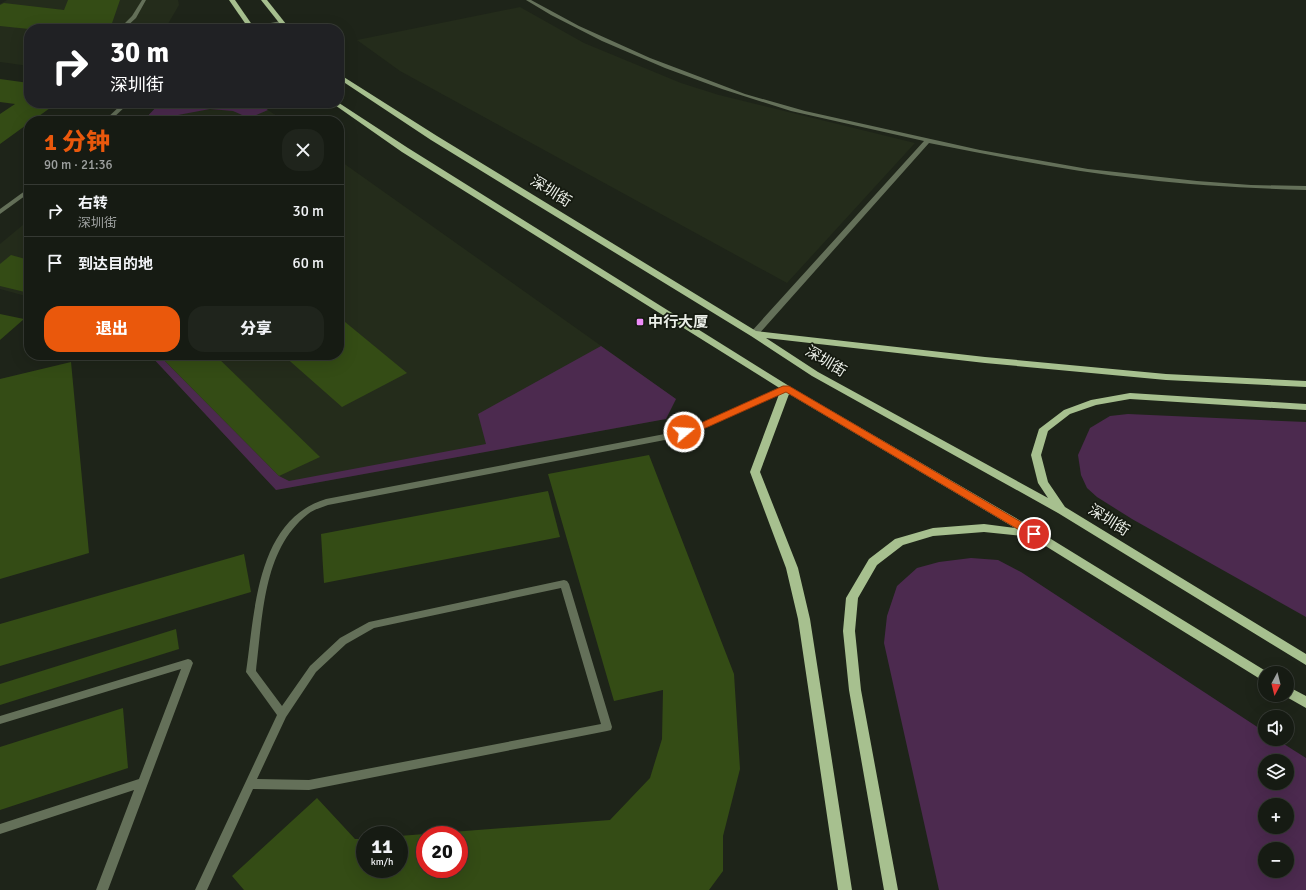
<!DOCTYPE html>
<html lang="zh">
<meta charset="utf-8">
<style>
:root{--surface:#161b13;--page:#1f241c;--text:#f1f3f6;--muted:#9ea1a0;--line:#353933;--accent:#ea580c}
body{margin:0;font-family:Signika,"Noto Sans SC",sans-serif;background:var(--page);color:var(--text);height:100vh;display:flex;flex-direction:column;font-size:15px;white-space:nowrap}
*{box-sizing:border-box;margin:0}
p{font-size:13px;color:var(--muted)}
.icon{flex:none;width:22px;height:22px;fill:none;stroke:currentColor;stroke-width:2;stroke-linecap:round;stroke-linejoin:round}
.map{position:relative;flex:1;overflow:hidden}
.side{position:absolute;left:24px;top:116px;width:320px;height:244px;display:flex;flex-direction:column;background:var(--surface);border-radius:16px;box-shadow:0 4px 16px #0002,0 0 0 1px var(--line)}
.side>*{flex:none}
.top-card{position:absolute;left:24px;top:24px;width:320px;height:84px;border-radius:16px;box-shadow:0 4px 16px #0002,0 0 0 1px var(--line);background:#202124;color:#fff;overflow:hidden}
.needle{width:26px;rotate:187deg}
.buttons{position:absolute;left:1258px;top:666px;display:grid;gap:8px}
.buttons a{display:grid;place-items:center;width:36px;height:36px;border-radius:50%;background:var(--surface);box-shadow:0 4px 16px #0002,0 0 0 1px var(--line);font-size:20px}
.speed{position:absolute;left:356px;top:826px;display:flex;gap:8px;font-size:20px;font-weight:700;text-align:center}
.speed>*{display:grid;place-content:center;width:52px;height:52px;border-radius:50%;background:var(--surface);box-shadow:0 4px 16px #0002,0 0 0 1px var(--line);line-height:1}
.speed small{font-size:10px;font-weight:400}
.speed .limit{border:6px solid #d22;background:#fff;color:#111}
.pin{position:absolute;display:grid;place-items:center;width:34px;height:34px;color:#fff;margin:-17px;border:2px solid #fff;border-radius:50%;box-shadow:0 1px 4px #0007}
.me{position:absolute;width:44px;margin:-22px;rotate:72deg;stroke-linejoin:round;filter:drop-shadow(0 0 3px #0008)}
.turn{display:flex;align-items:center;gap:14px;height:84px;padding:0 20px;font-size:18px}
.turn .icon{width:52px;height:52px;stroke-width:2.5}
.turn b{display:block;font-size:28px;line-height:34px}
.round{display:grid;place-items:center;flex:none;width:42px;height:42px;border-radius:16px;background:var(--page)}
.headline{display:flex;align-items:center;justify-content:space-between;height:68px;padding:0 20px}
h1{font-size:24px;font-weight:800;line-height:30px;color:var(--accent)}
.primary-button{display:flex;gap:8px;margin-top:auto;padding:8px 20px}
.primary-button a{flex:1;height:46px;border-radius:16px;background:var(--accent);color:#fff;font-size:16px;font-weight:800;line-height:46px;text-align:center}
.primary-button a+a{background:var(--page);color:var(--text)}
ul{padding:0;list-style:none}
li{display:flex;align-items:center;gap:12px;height:52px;padding:0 20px;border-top:1px solid var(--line)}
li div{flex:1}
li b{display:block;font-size:15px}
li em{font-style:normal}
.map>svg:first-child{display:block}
</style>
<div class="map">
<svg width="1306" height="890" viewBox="0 0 1306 890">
<rect width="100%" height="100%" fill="#1e2419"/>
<g fill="#242c1b">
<polygon points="7,0 178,0 179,5 165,29 29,29 29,66 0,62 0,4"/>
<polygon points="520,7 584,43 681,83 719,95 915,143 787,283 400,71 357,40"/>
<polygon points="160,103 258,103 284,121 143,121"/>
<polygon points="339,160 676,399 666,419 276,490 150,355 339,355"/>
<polygon points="29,220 29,297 0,289 0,244"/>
</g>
<g fill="#4c2a4f" fill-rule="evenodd">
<polygon points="160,103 258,103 268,110 249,118 233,111 210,109 178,115 163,121 143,121"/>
<polygon points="601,346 676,399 666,419 276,490 150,355 159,355 279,476 289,481 486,444 478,414"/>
<polygon points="1128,414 1306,422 1306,617 1132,519 1097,497 1087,488 1081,475 1078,455 1090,428 1110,416"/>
<path d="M971,558L998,560L1021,572L1265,732V739H1276L1306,758V890H939L884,643L887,616L897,586L917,568L939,562ZM1265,761H1287V783H1265ZM1265,805H1287V827H1265ZM1265,849H1287V871H1265Z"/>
</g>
<g fill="#344c15">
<polygon points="68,0 120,0 110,29 29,29 0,26 0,5 4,3 64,10"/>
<polygon points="0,79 29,83 29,103 57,103 32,121 29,121 29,123 0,144 0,114 15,104 0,102"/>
<polygon points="11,255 29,260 29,293 0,286 0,264"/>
<polygon points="0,314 24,319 0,340"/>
<polygon points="339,317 407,373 342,407 283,355 339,355"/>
<polygon points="159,355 215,355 320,457 279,476"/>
<polygon points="71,362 89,553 0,579 0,379"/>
<polygon points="649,455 734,674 740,769 723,836 723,871 709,890 244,890 232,876 317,798 355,839 365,839 365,869 399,869 399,836 425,834 425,869 459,869 459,835 426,834 610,820 650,778 662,739 663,690 614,701 548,474"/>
<polygon points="548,491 560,537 324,583 321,534"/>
<polygon points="244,554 251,592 0,666 0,624"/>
<polygon points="176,629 179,649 0,705 0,684"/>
<polygon points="123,708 128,768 0,810 0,747"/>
</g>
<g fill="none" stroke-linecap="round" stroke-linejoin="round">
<g fill="#647059" fill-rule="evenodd">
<polygon points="142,0 146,0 136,18 124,29 119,29 132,16"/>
<path d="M783,386H786L790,388L789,390L701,430L670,439L328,505C321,508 314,509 308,514C262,550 263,618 256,671L282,706L310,666L340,638L369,622L564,580L567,581L569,584L612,727L611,730L607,731L309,790L253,789L207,890H195L277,715L246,672C255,612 256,520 326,499L670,433L695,426ZM561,588L601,724L309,780L257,779L286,717L316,672L346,644L374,628Z"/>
<polygon points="188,659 191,660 193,663 108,890 96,890 134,790 0,834 0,824 139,779 181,669 0,724 0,716"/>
</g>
<path fill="#647059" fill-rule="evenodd" d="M526,0H531L579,26L650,58L745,94L805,111L980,150L1088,169L1197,181L1251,185L1306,186V190C1251,188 1196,186 1142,179C1070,171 999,157 929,143L757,336H754L750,334L751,332L924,141L791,111L722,89L665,68L602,41L551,15Z"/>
<g fill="#647059" fill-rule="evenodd">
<polygon points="281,21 283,21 283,23 250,29 240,29"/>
<polygon points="123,103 129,103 110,121 104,121"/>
<polygon points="29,188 29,193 0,214 0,209"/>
</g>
<g fill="#a7c08f" fill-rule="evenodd">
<polygon points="229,0 235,0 255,29 249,29"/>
<polygon points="261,0 267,0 290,29 284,29"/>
<polygon points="339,74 437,136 756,331 985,357 1166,374 1306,381 1306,387 1166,380 985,363 766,338 818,372 1048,498 1038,483 1031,455 1039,429 1064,410 1091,400 1130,393 1306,404 1306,410 1130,399 1096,405 1070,414 1048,431 1041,455 1048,482 1065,507 1306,654 1306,665 1058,513 812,376 751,336 431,140 339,79"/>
<polygon points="332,103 339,103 408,148 789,386 1038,531 1269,673 1265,673 1265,682 1031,537 984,532 933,536 903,545 877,565 858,598 855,631 861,690 898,890 884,890 849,690 843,631 846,598 869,559 895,539 933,528 984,524 1015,528 789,394 760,472 798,568 810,619 852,890 838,890 798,619 786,568 750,472 781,389 402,152"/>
<polygon points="1287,686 1306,696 1306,708 1283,695 1287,695"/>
</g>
</g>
<polygon fill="#ea580c" stroke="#983908" points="783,386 789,386 1038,532 1039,534 1038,537 1031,537 786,392 701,430 684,435 679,432 680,430 694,426"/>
<rect fill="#ee8cf8" stroke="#151a10" stroke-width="1.5" x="636" y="318" width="8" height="8" rx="2"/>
<g text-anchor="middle" stroke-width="3.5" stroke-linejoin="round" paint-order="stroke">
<g font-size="15" fill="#eaeee7" stroke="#151a10">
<text transform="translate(551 191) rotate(32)" y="5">深圳街</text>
<text transform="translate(826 361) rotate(31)" y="5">深圳街</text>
<text transform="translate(1109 520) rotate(32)" y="5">深圳街</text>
</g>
<g font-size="15" font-weight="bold" fill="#eaeee7" stroke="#151a10" text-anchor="start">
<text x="648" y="327">中行大厦</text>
</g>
</g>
</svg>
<div class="buttons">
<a><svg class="needle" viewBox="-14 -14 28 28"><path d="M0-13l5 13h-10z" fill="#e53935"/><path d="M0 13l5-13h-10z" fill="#9ea1a0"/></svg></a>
<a><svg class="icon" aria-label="sound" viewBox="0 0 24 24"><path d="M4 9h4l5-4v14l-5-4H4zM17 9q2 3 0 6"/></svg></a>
<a><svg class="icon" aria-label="layers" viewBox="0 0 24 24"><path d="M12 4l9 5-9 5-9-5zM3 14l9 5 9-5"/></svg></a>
<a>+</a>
<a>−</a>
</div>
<div class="speed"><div>11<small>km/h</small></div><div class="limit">20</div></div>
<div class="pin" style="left:1034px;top:534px;background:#d93025"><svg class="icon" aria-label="arrive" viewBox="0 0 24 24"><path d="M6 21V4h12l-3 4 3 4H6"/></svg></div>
<svg class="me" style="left:684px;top:432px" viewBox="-20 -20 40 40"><circle r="17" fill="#ea580c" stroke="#fff" stroke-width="3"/><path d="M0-11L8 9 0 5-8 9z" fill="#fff"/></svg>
<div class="top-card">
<div class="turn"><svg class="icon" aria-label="right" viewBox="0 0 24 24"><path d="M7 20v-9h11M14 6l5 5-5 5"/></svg><div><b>30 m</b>深圳街</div></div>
</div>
<section class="side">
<div class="headline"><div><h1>1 分钟</h1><p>90 m · 21:36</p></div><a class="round"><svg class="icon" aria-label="close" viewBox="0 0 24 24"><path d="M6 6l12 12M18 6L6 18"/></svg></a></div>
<ul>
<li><svg class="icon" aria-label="right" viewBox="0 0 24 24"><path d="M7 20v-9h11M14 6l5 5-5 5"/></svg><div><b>右转</b><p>深圳街</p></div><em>30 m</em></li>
<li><svg class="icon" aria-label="arrive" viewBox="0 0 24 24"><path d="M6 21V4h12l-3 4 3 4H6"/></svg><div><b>到达目的地</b></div><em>60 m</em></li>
</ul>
<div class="primary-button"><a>退出</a><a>分享</a></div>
</section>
</div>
